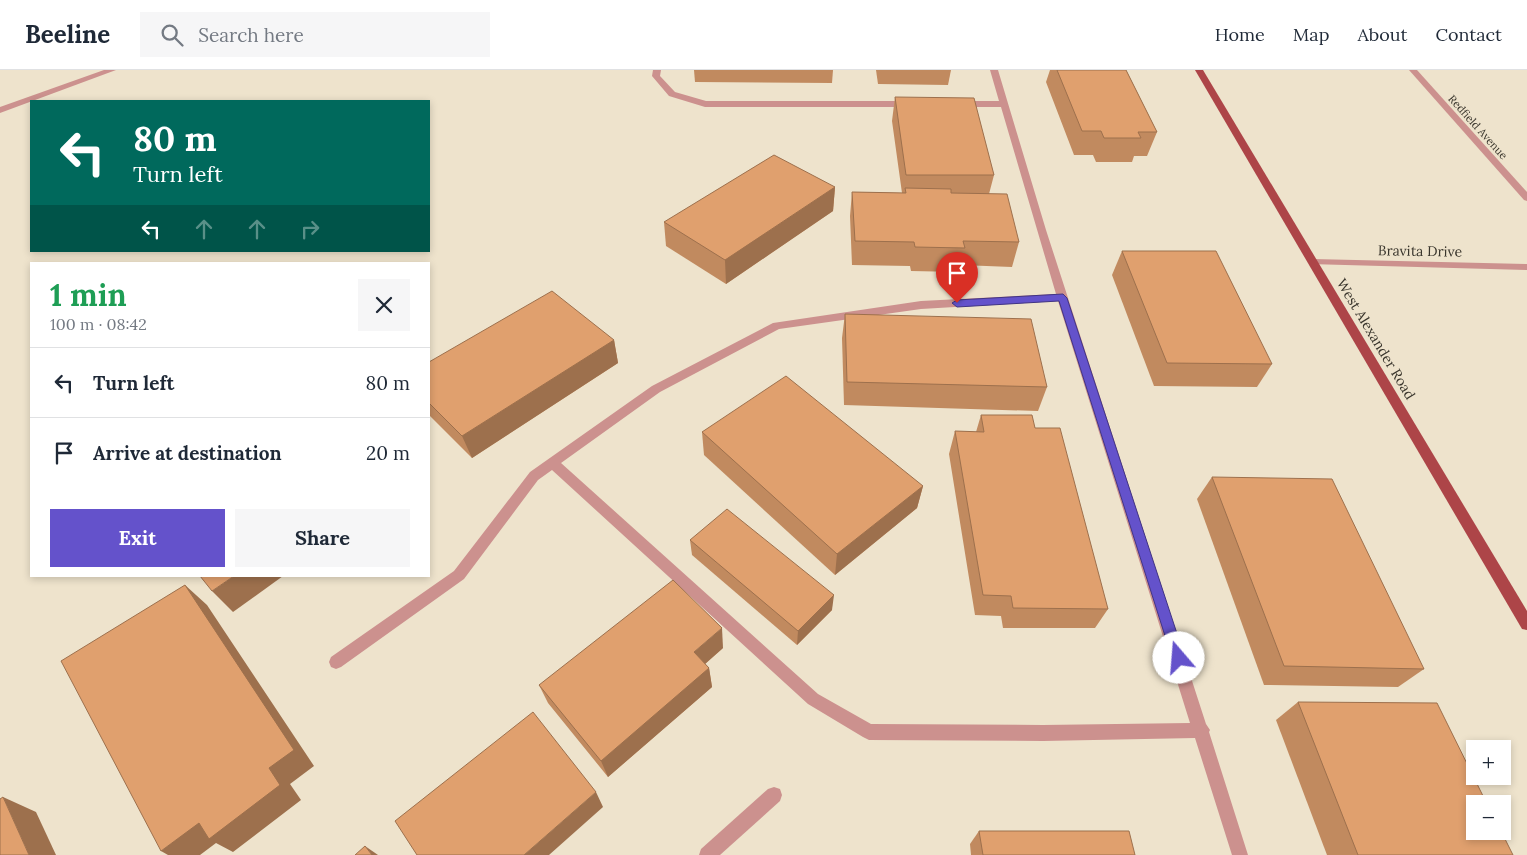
<!DOCTYPE html>
<meta charset="utf-8">
<style>
:root{--surface:#fff;--page:#f6f6f7;--text:#1f2937;--muted:#747a83;--line:#e0e1e3;--accent:#6452cb}
body{margin:0;font-family:Lora,serif;background:var(--page);color:var(--text);height:100vh;display:flex;flex-direction:column;font-size:19px;white-space:nowrap}
*{box-sizing:border-box;margin:0}
p{font-size:16px;color:var(--muted)}
.icon{flex:none;width:28px;height:28px;fill:none;stroke:currentColor;stroke-width:2;stroke-linecap:round;stroke-linejoin:round}
.map{position:relative;flex:1;overflow:hidden}
.details{position:absolute;left:30px;top:192px;width:400px;height:315px;display:flex;flex-direction:column;background:var(--surface);border-radius:0px;box-shadow:0 2px 8px #0003}
.details>*{flex:none}
.guide{position:absolute;left:30px;top:30px;width:400px;height:152px;border-radius:0px;box-shadow:0 2px 8px #0003;background:#00695c;color:#fff;overflow:hidden}
.tools{position:absolute;left:1466px;top:670px;display:grid;gap:10px}
.tools a{display:grid;place-items:center;width:45px;height:45px;border-radius:0px;background:var(--surface);box-shadow:0 2px 8px #0003;font-size:25px}
.pin{position:absolute;display:grid;place-items:center;width:42px;height:42px;color:#fff;margin:-51px -21px;border-radius:50% 50% 50% 0;rotate:-45deg;box-shadow:0 0 5px #0007}
.pin .icon{rotate:45deg}
.me{position:absolute;width:55px;margin:-28px;rotate:342deg;stroke-linejoin:round;filter:drop-shadow(0 0 4px #0008)}
.turn{display:flex;align-items:center;gap:18px;height:105px;padding:0 20px;font-size:22px}
.turn .icon{width:65px;height:65px;stroke-width:2.5}
.turn b{display:block;font-size:35px;line-height:42px}
.lanes{display:flex;align-items:center;height:48px;padding:0 20px;background:#0003;justify-content:center;gap:25px;direction:ltr}
.lanes .off{opacity:.35}
.round{display:grid;place-items:center;flex:none;width:52px;height:52px;border-radius:0px;background:var(--page)}
.headline{display:flex;align-items:center;justify-content:space-between;height:85px;padding:0 20px}
h1{font-size:30px;font-weight:700;line-height:38px;color:#1e9e55}
.button{display:flex;gap:10px;margin-top:auto;padding:10px 20px}
.button a{flex:1;height:58px;border-radius:0px;background:var(--accent);color:#fff;font-size:20px;font-weight:700;line-height:58px;text-align:center}
.button a+a{background:var(--page);color:var(--text)}
ul{padding:0;list-style:none}
li{display:flex;align-items:center;gap:15px;height:70px;padding:0 20px;border-top:1px solid var(--line)}
li div{flex:1}
li b{display:block;font-size:19px}
li em{font-style:normal}
header{display:flex;align-items:center;gap:30px;box-sizing:border-box;height:70px;padding:0 25px;background:var(--surface);border-bottom:1px solid var(--line)}
header strong{font-size:24px}
nav{display:flex;gap:28px;margin-inline-start:auto;font-size:18px}
.search{width:350px;height:45px;background:var(--page);display:flex;align-items:center;gap:12px;box-sizing:border-box;padding:0 18px;border-radius:0px;color:var(--muted);font-size:19px}
.map>svg:first-child{display:block}
</style>
<header>
<strong>Beeline</strong>
<div class="search"><svg class="icon" aria-label="search" viewBox="0 0 24 24"><circle cx="10" cy="10" r="6"/><path d="M15 15l6 6"/></svg>Search here</div>
<nav><a>Home</a><a>Map</a><a>About</a><a>Contact</a></nav>
</header>
<div class="map">
<svg width="1527" height="785" viewBox="0 0 1527 785">
<rect width="100%" height="100%" fill="#eee3cc"/>
<g fill="none" stroke-linecap="round" stroke-linejoin="round">
<g fill="#cc918e" fill-rule="evenodd">
<polygon points="104,0 116,0 0,43 0,37"/>
<polygon points="653,0 661,0 660,6 675,22 706,31 910,31 914,34 910,37 705,37 669,26 652,6"/>
<path d="M990,0H998L1046,160L1206,654L1210,660L1209,662L1248,785H1232L1195,668L1043,671L869,670L863,667L808,634L552,400L538,410L464,509L341,597L336,599L331,597L329,592L331,587L454,501L530,402L652,316L773,253L921,231L1056,224L1001,37H960L956,34L960,31H999ZM1058,231L1190,653L1043,655L871,654L818,624L561,393L660,322L779,259L921,239Z"/>
<polygon points="1409,0 1417,0 1527,122 1527,131 1524,130"/>
<polygon points="1313,189 1527,194 1527,200 1309,194 1309,190"/>
<polygon points="774,717 780,719 782,725 780,731 720,785 699,785 701,779 768,719"/>
</g>
<polygon fill="#ad4548" fill-rule="evenodd" points="1195,0 1203,0 1527,541 1527,560 1522,559"/>
</g>
<g fill="#c18a5f">
<polygon points="694,0 833,0 832,13 695,12"/>
<polygon points="876,0 951,0 948,15 878,14"/>
<polygon points="1050,0 1126,0 1157,62 1147,86 1134,86 1132,92 1096,92 1093,85 1074,85 1046,12"/>
<polygon points="895,27 994,105 989,124 1019,172 1012,197 961,195 959,202 911,201 910,196 852,195 850,146 852,122 902,123 892,51"/>
<polygon points="835,117 833,141 726,214 666,176 664,152"/>
<polygon points="1122,181 1272,294 1257,317 1154,316 1112,205"/>
<polygon points="845,244 1047,317 1038,341 844,335 842,268"/>
<polygon points="614,270 618,293 472,388 429,345 429,292"/>
<polygon points="981,345 1035,358 1108,539 1095,558 1003,558 1001,546 975,545 949,384 955,361 976,362"/>
<polygon points="702,362 923,416 917,438 835,505 704,385"/>
<polygon points="1212,407 1424,599 1398,617 1264,615 1197,429"/>
<polygon points="690,470 832,540 797,575 692,485"/>
<polygon points="723,578 705,594 709,598 712,617 608,707 548,633 539,615"/>
<polygon points="1298,632 1513,785 1327,785 1276,650"/>
<polygon points="979,761 1135,785 971,785 970,774"/>
</g>
<g fill="#9d704d">
<polygon points="835,117 833,141 726,214 725,190"/>
<polygon points="614,270 618,293 472,388 462,366"/>
<polygon points="923,416 917,438 835,505 837,484"/>
<polygon points="234,506 283,506 233,542 212,521"/>
<polygon points="185,515 207,535 314,696 290,714 301,730 233,782 216,773 200,785 168,785 161,781 269,698"/>
<polygon points="834,525 832,540 797,575 798,561"/>
<polygon points="722,558 723,578 697,601 694,582"/>
<polygon points="709,598 712,617 608,707 601,691"/>
<polygon points="596,722 603,737 549,785 524,785"/>
<polygon points="3,727 36,742 56,785 29,785"/>
<polygon points="365,776 378,785 372,785"/>
</g>
<g fill="#e0a06e" stroke="#9d704d">
<polygon points="1057,0 1126,0 1157,62 1138,62 1141,68 1104,68 1101,61 1082,61"/>
<polygon points="895,27 974,28 994,105 906,105"/>
<polygon points="774,85 835,117 725,190 664,152"/>
<polygon points="905,118 951,119 951,123 1007,124 1019,172 963,171 965,178 915,177 914,172 855,171 852,122 906,123"/>
<polygon points="1122,181 1216,181 1272,294 1167,293"/>
<polygon points="552,221 614,270 462,366 429,333 429,292"/>
<polygon points="845,244 1031,249 1047,317 847,312"/>
<polygon points="786,306 923,416 837,484 702,362"/>
<polygon points="981,345 1032,345 1035,358 1060,358 1108,539 1013,538 1011,526 983,525 955,361 984,362"/>
<polygon points="1212,407 1332,409 1424,599 1284,596"/>
<polygon points="727,439 834,525 798,561 690,470"/>
<polygon points="200,506 234,506 212,521"/>
<polygon points="673,510 722,558 694,582 709,598 601,691 539,615"/>
<polygon points="185,515 294,680 269,698 280,715 209,769 199,753 161,781 61,591"/>
<polygon points="1298,632 1437,633 1487,734 1475,734 1475,761 1501,761 1513,785 1358,785"/>
<polygon points="533,642 596,722 524,785 417,785 395,751"/>
<polygon points="3,727 29,785 0,785 0,729"/>
<polygon points="979,761 1129,761 1135,785 983,785"/>
<polygon points="365,776 372,785 355,785"/>
</g>
<polygon fill="#6452cb" stroke="#413584" points="1063,224 1067,228 1185,588 1183,593 1179,595 1174,593 1172,588 1059,231 957,237 952,233 957,230"/>
<g text-anchor="middle" stroke-width="4" stroke-linejoin="round" paint-order="stroke">
<g font-size="11" fill="#39352c" stroke="#eee3cc">
<text transform="translate(1478 57) rotate(48)" y="4">Redfield Avenue</text>
</g>
<g font-size="14" fill="#39352c" stroke="#eee3cc">
<text transform="translate(1420 181) rotate(1)" y="5">Bravita Drive</text>
<text transform="translate(1376 269) rotate(59)" y="5">West Alexander Road</text>
</g>
</g>
</svg>
<div class="tools">
<a>+</a>
<a>−</a>
</div>
<div class="pin" style="left:957px;top:233px;background:#d93025"><svg class="icon" aria-label="arrive" viewBox="0 0 24 24"><path d="M6 21V4h12l-3 4 3 4H6"/></svg></div>
<svg class="me" style="left:1179px;top:588px" viewBox="-20 -20 40 40"><circle r="19" fill="#fff"/><path d="M0-13L10 11 0 6-10 11z" fill="#6452cb"/></svg>
<div class="guide">
<div class="turn"><svg class="icon" aria-label="left" viewBox="0 0 24 24"><path d="M17 20v-9H6M10 6l-5 5 5 5"/></svg><div><b>80 m</b>Turn left</div></div>
<div class="lanes"><svg class="icon" aria-label="left" viewBox="0 0 24 24"><path d="M17 20v-9H6M10 6l-5 5 5 5"/></svg><svg class="icon off" aria-label="ahead" viewBox="0 0 24 24"><path d="M12 20V5M6 11l6-6 6 6"/></svg><svg class="icon off" aria-label="ahead" viewBox="0 0 24 24"><path d="M12 20V5M6 11l6-6 6 6"/></svg><svg class="icon off" aria-label="right" viewBox="0 0 24 24"><path d="M7 20v-9h11M14 6l5 5-5 5"/></svg></div>
</div>
<section class="details">
<div class="headline"><div><h1>1 min</h1><p>100 m · 08:42</p></div><a class="round"><svg class="icon" aria-label="close" viewBox="0 0 24 24"><path d="M6 6l12 12M18 6L6 18"/></svg></a></div>
<ul>
<li><svg class="icon" aria-label="left" viewBox="0 0 24 24"><path d="M17 20v-9H6M10 6l-5 5 5 5"/></svg><div><b>Turn left</b></div><em>80 m</em></li>
<li><svg class="icon" aria-label="arrive" viewBox="0 0 24 24"><path d="M6 21V4h12l-3 4 3 4H6"/></svg><div><b>Arrive at destination</b></div><em>20 m</em></li>
</ul>
<div class="button"><a>Exit</a><a>Share</a></div>
</section>
</div>
